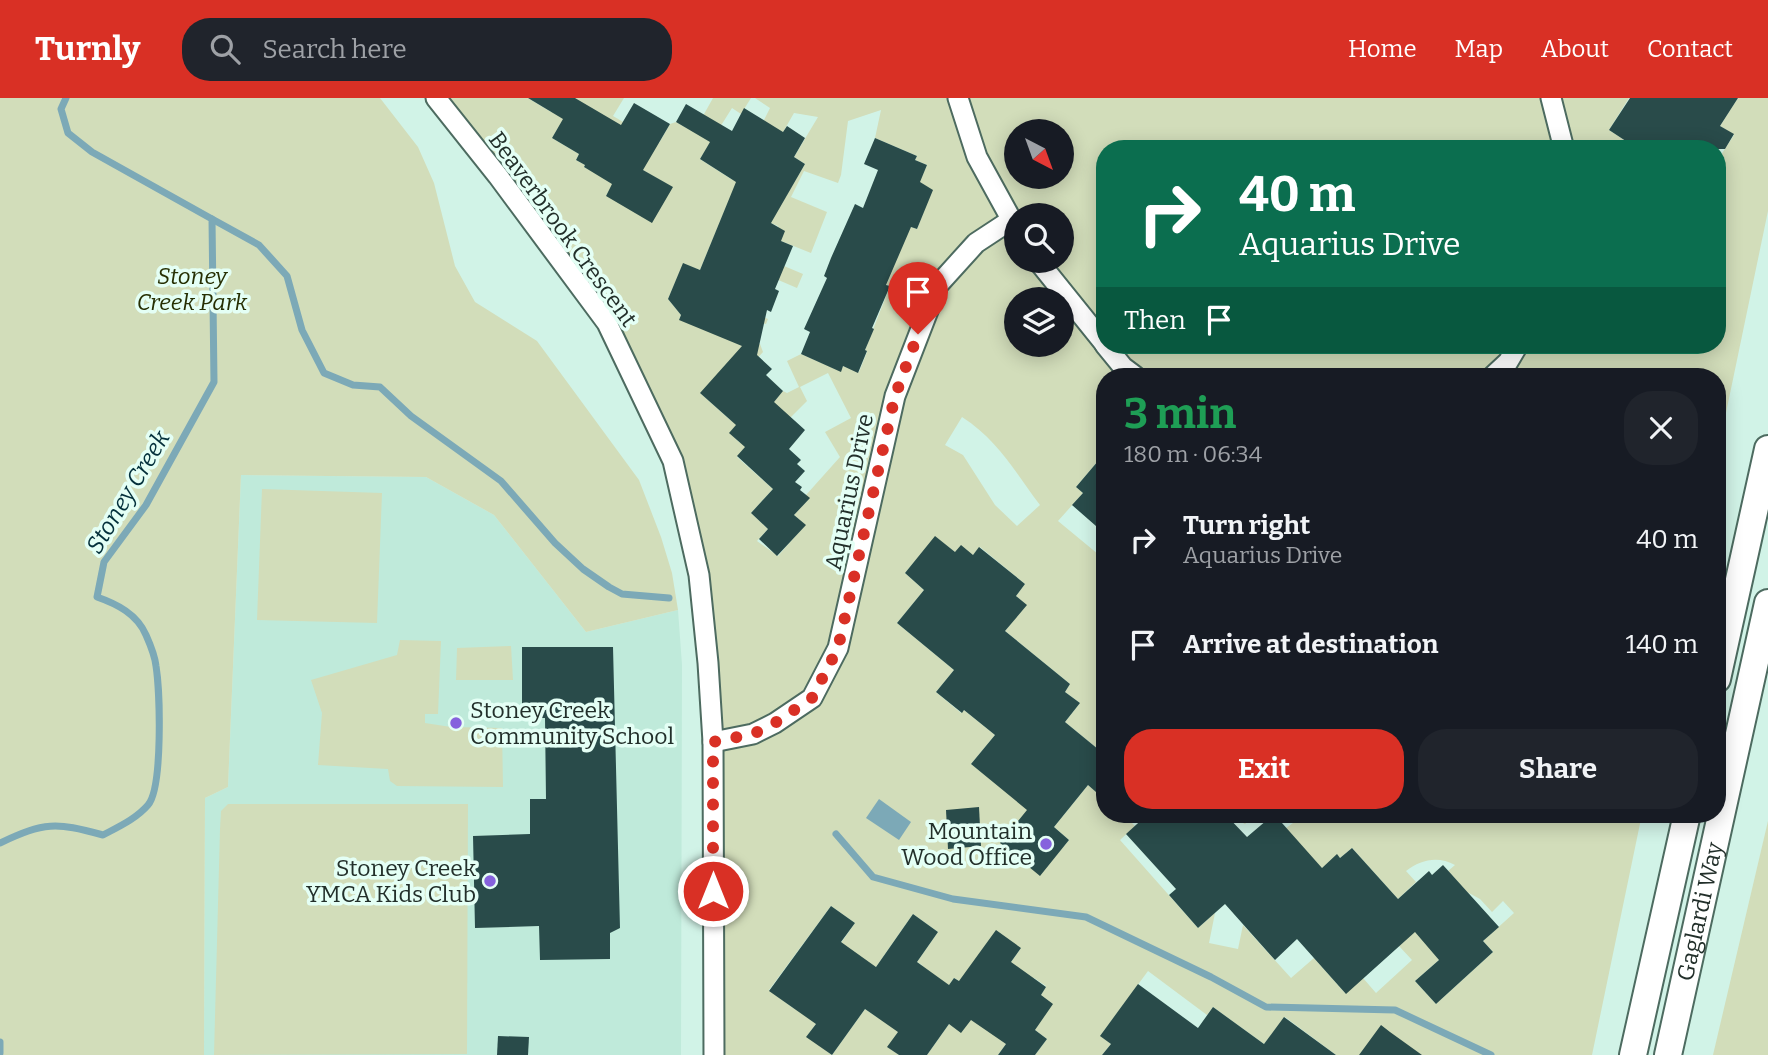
<!DOCTYPE html>
<meta charset="utf-8">
<style>
:root{--surface:#171b24;--page:#20242c;--text:#f1f3f6;--muted:#9ea1a6;--accent:#d93025}
body{margin:0;font-family:Bitter,serif;background:var(--page);color:var(--text);height:100vh;display:flex;flex-direction:column;font-size:26px;white-space:nowrap}
*{box-sizing:border-box;margin:0}
p{font-size:23px;color:var(--muted)}
.icon{flex:none;width:38px;height:38px;fill:none;stroke:currentColor;stroke-width:2;stroke-linecap:round;stroke-linejoin:round}
.map{position:relative;flex:1;overflow:hidden}
.sheet{position:absolute;left:1096px;top:270px;width:630px;height:455px;display:flex;flex-direction:column;background:var(--surface);border-radius:28px;box-shadow:0 4px 18px #0003}
.sheet>*{flex:none}
.hud{position:absolute;left:1096px;top:42px;width:630px;height:214px;border-radius:28px;box-shadow:0 4px 18px #0003;background:#0b6e4f;color:#fff;overflow:hidden}
.needle{width:46px;rotate:139deg}
.tools{position:absolute;left:1004px;top:21px;display:grid;gap:14px}
.tools a{display:grid;place-items:center;width:70px;height:70px;border-radius:50%;background:var(--surface);box-shadow:0 4px 18px #0003;font-size:35px}
.pin{position:absolute;display:grid;place-items:center;width:60px;height:60px;color:#fff;margin:-72px -30px;border-radius:50% 50% 50% 0;rotate:-45deg;box-shadow:0 0 7px #0007}
.pin .icon{rotate:45deg}
.me{position:absolute;width:77px;margin:-38px;rotate:0deg;stroke-linejoin:round;filter:drop-shadow(0 0 5px #0008)}
.turn{display:flex;align-items:center;gap:24px;height:147px;padding:0 28px;font-size:32px}
.turn .icon{width:91px;height:91px;stroke-width:2.5}
.turn b{display:block;font-size:49px;line-height:60px}
.then{display:flex;align-items:center;height:66px;padding:0 28px;background:#0003;gap:14px;font-size:26px}
.round{display:grid;place-items:center;flex:none;width:74px;height:74px;border-radius:28px;background:var(--page)}
.summary{display:flex;align-items:center;justify-content:space-between;height:119px;padding:0 28px}
h1{font-size:42px;font-weight:700;line-height:52px;color:#1e9e55}
.cta{display:flex;gap:14px;margin-top:auto;padding:14px 28px}
.cta a{flex:1;height:80px;border-radius:28px;background:var(--accent);color:#fff;font-size:28px;font-weight:700;line-height:80px;text-align:center}
.cta a+a{background:var(--page);color:var(--text)}
ul{padding:0;list-style:none}
li{display:flex;align-items:center;gap:21px;height:105px;padding:0 28px}
li div{flex:1}
li b{display:block;font-size:26px}
li em{font-style:normal}
header{display:flex;align-items:center;gap:42px;box-sizing:border-box;height:98px;padding:0 35px;background:var(--accent);color:#fff}
header strong{font-size:33px}
nav{display:flex;gap:38px;margin-inline-start:auto;font-size:24px}
.search{width:490px;height:63px;background:var(--page);display:flex;align-items:center;gap:18px;box-sizing:border-box;padding:0 24px;border-radius:28px;color:var(--muted);font-size:26px}
.map>svg:first-child{display:block}
</style>
<header>
<strong>Turnly</strong>
<div class="search"><svg class="icon" aria-label="search" viewBox="0 0 24 24"><circle cx="10" cy="10" r="6"/><path d="M15 15l6 6"/></svg>Search here</div>
<nav><a>Home</a><a>Map</a><a>About</a><a>Contact</a></nav>
</header>
<div class="map">
<svg width="1768" height="957" viewBox="0 0 1768 957">
<rect width="100%" height="100%" fill="#d1f3e7"/>
<polygon fill="#bfeada" points="241,377 426,379 494,417 586,534 678,512 682,567 681,957 204,957 205,700 228,689"/>
<g fill="#d2ddba" fill-rule="evenodd">
<polygon points="0,0 380,0 418,49 434,85 455,168 475,204 537,243 639,382 661,439 672,475 678,512 586,534 494,417 426,379 241,377 228,689 205,700 204,957 0,957"/>
<path d="M433,0H528L551,14L560,0H624L613,18L659,45L670,26L676,24L694,34L713,0H751L741,16L732,10L700,61L731,81L783,103L805,66L794,59L818,19L794,15L775,48L764,22L770,10L755,0H1629L1609,32L1638,51H1104V247H1717V63L1734,37L1720,28L1738,0H1768V113L1717,358V278H1104V356L1076,389L1083,395L1058,423L1104,461V495L1099,501L1104,505V656L1065,624L1080,605L1065,594L1070,586L1005,533L1026,507L1016,498L1025,486L980,449L973,457L955,454L935,439L905,475L924,492L897,525L954,572L936,594L961,615L964,612L995,637L971,666L1028,710L1040,777L1069,742L1054,729L1088,687L1104,700V716H1123L1135,728L1120,742L1198,830L1215,815L1209,845L1238,851L1243,827L1291,880L1314,860L1345,895L1363,880L1376,895L1412,862L1399,848L1414,827L1439,862L1415,883L1436,906L1493,854L1483,843L1514,815L1503,803L1492,814L1480,801L1467,794L1448,773L1455,767C1439,758 1421,761 1406,773L1416,784L1398,801L1352,750L1340,760L1337,757L1298,792L1286,730L1293,725L1283,716H1642L1592,957H1336L1285,919L1264,946L1213,909L1207,917L1148,873L1101,937L1111,946L1102,957H1035L1047,941L1035,932L1041,897L1046,888L1034,880L1023,894L1001,878L1021,850L959,883L954,880L938,902L922,867L917,864L938,834L913,816L876,869L836,852L855,825L831,808L769,892L793,910L824,915L807,938L832,957H714L711,610L673,363L607,225ZM881,12L875,40L917,58L915,62L927,67L919,85L932,92L917,131L911,129L873,181L890,188L865,252L867,254L859,274L843,268L840,273L801,256L787,263L799,289L787,295L783,293L768,310L783,327L807,303L800,289L828,275L851,320L825,334L840,359L806,397L809,400L794,417L805,427L778,458L757,443L768,431L751,415L773,391L737,359L747,347L739,344L730,335L738,326L729,321L700,295L744,275L763,254L760,246L739,241L743,221L766,226L768,221L746,212L762,175L797,190L803,176L765,160L679,222L681,217L668,201L683,166L700,172L727,107L778,128L781,143L811,155L827,114L791,99L804,73L838,85L841,77L848,23ZM561,25L672,89L606,98L614,84L584,69L585,67L576,62L579,56L552,40ZM1017,33H1062V79H1017ZM1017,117H1062V163H1017ZM1017,201H1062V247H1017ZM962,319C999,343 1014,373 1040,407L1017,428L995,407L963,357L945,347Z"/>
<polygon points="262,391 382,395 377,525 257,522"/>
<polygon points="400,542 441,543 438,616 425,616 425,625 451,629 502,630 503,689 397,688 390,683 388,671 318,667 322,615 311,582 397,557"/>
<polygon points="511,548 513,582 456,582 457,550"/>
<polygon points="228,706 468,706 467,956 214,957 220,731 221,713"/>
<polygon points="1225,716 1265,716 1251,720 1245,726"/>
<polygon points="1768,723 1768,957 1713,957"/>
<polygon points="897,892 916,909 888,949 899,957 832,957 865,911 878,920"/>
<polygon points="982,906 1006,946 998,957 927,957 949,926 961,934"/>
</g>
<polygon fill="#7ca9b7" points="879,701 911,724 899,742 866,720"/>
<g fill="none" stroke-linecap="round" stroke-linejoin="round">
<g stroke="#7ca9b7" stroke-width="7">
<polyline points="212,121 259,147 287,178 302,232 324,275 353,287 380,289 411,318 501,383 555,445 583,471 609,489 622,496 669,500"/>
<polyline points="836,736 873,779 953,801 1086,819 1211,879 1266,909 1395,912 1491,957"/>
<path d="M0,745C45,724 55,724 103,737C118,729 136,721 148,707C163,690 160,593 156,568C155,559 150,546 146,537C137,516 117,506 97,499L104,464L146,407L214,284L212,121L92,54L68,35L61,11L66,0"/>
<polyline points="0,944 0,955"/>
</g>
</g>
<g fill="#294b4a">
<polygon points="528,0 575,0 621,27 634,5 670,26 643,72 673,89 652,125 606,98 612,86 584,69 585,67 576,62 579,56 552,40 563,21"/>
<polygon points="1630,0 1738,0 1720,28 1734,36 1725,51 1638,51 1609,32"/>
<polygon points="686,6 732,33 744,10 783,34 787,28 805,40 794,59 805,66 771,125 785,133 781,143 793,148 775,191 779,193 771,214 767,212 757,257 772,271 766,277 783,293 774,304 805,332 789,351 801,362 797,366 805,373 795,384 802,389 800,392 810,400 794,417 806,427 777,458 759,441 768,431 751,415 773,391 737,358 745,349 729,335 736,327 700,295 742,248 679,222 681,217 668,201 683,165 700,172 736,84 700,61 710,44 676,24"/>
<polygon points="875,40 917,58 915,62 927,67 920,84 933,92 917,131 911,129 886,187 890,188 872,230 874,231 865,252 867,253 858,275 843,268 841,274 801,256 810,234 804,231 827,180 824,178 831,160 855,106 863,110 878,72 864,66"/>
<polygon points="1104,356 1104,435 1072,407 1083,395 1076,389"/>
<polygon points="935,438 955,454 961,447 973,457 979,449 1025,486 1016,498 1027,507 1005,533 1070,586 1065,594 1080,605 1065,624 1104,656 1097,669 1104,675 1104,701 1088,687 1054,729 1069,742 1040,778 1000,745 1027,712 971,666 995,637 964,612 962,615 936,594 954,572 897,525 924,492 905,475"/>
<polygon points="522,549 613,549 620,830 610,835 610,861 540,862 539,828 475,830 473,738 530,736 530,701 546,701 545,620 522,620"/>
<polygon points="979,709 981,748 948,751 946,712"/>
<polygon points="1148,716 1225,716 1247,739 1274,716 1322,770 1337,756 1340,760 1352,750 1398,801 1429,773 1432,777 1443,767 1499,829 1483,843 1493,854 1436,906 1415,883 1439,862 1415,834 1346,896 1297,841 1275,862 1225,806 1198,830 1169,797 1176,791 1126,736"/>
<polygon points="831,808 855,825 841,844 876,869 913,816 938,834 917,864 949,887 954,880 959,883 996,832 1021,850 1011,864 1046,889 1041,897 1053,906 1035,932 1047,941 1035,957 998,957 1006,946 971,922 961,935 949,926 927,957 899,957 887,949 898,934 865,911 832,957 806,939 816,926 769,893"/>
<polygon points="1138,886 1198,930 1213,909 1264,946 1284,919 1336,957 1102,957 1111,946 1100,938"/>
<polygon points="1381,927 1390,934 1422,957 1359,957"/>
<polygon points="498,938 529,939 528,957 497,957"/>
</g>
<g fill="none" stroke-linecap="round" stroke-linejoin="round">
<defs>
<g id="minor">
<polyline points="436,0 498,78 607,225 673,363 699,477 708,565 713,644 714,957"/>
<polyline points="958,0 977,59 1016,130"/>
<polyline points="1551,0 1564,51"/>
<polyline points="1038,163 1104,245"/>
<polyline points="1105,247 1123,269 1135,278"/>
<polyline points="1493,278 1508,264 1518,247"/>
<polyline points="713,644 753,636 775,625 812,600 838,550 895,298 938,187 976,145 1011,122"/>
</g>
<g id="secondary">
<polyline points="1717,581 1768,351"/>
<polyline points="1633,957 1687,716"/>
<path id="s1" d="M1668,957L1768,505"/>
</g>
</defs>
<use href="#minor" stroke="#4d6b60" stroke-width="23"/>
<use href="#secondary" stroke="#4d6b60" stroke-width="30"/>
<use href="#minor" stroke="#fff" stroke-width="19"/>
<use href="#secondary" stroke="#fff" stroke-width="26"/>
</g>
<g fill="none" stroke-linecap="round" stroke-linejoin="round">
<polyline stroke="#d93025" stroke-width="12" stroke-dasharray="0 21.6" points="713,793 713,644 753,636 775,625 812,600 838,550 895,298 918,236"/>
</g>
<g fill="#8662dd" stroke="#e4fff5" stroke-width="2.5">
<circle cx="456" cy="625" r="7"/>
<circle cx="1046" cy="746" r="7"/>
<circle cx="490" cy="783" r="7"/>
</g>
<g text-anchor="middle" stroke-width="7" stroke-linejoin="round" paint-order="stroke">
<g font-size="23" fill="#222f2a" stroke="#e4fff5">
<text transform="translate(563 131) rotate(54)" y="8">Beaverbrook Crescent</text>
<text transform="translate(849 394) rotate(-78)" y="8">Aquarius Drive</text>
<text dy="8" stroke="none"><textPath href="#s1" startOffset="147">Gaglardi Way</textPath></text>
</g>
<g font-size="23" font-style="italic" fill="#262f03" stroke="#e4fff5">
<text x="192" y="186">Stoney<tspan x="192" dy="26">Creek Park</tspan></text>
</g>
<g font-size="23" fill="#222f2a" stroke="#e4fff5" text-anchor="end">
<text x="470" y="620" text-anchor="start">Stoney Creek<tspan x="470" dy="26">Community School</tspan></text>
<text x="1032" y="741">Mountain<tspan x="1032" dy="26">Wood Office</tspan></text>
<text x="476" y="778">Stoney Creek<tspan x="476" dy="26">YMCA Kids Club</tspan></text>
</g>
<g font-size="24" font-style="italic" fill="#04303b" stroke="#e4fff5">
<text transform="translate(128 394) rotate(-59)" y="8">Stoney Creek</text>
</g>
</g>
</svg>
<div class="tools">
<a><svg class="needle" viewBox="-14 -14 28 28"><path d="M0-13l5 13h-10z" fill="#e53935"/><path d="M0 13l5-13h-10z" fill="#9ea1a6"/></svg></a>
<a><svg class="icon" aria-label="search" viewBox="0 0 24 24"><circle cx="10" cy="10" r="6"/><path d="M15 15l6 6"/></svg></a>
<a><svg class="icon" aria-label="layers" viewBox="0 0 24 24"><path d="M12 4l9 5-9 5-9-5zM3 14l9 5 9-5"/></svg></a>
</div>
<div class="pin" style="left:918px;top:236px;background:#d93025"><svg class="icon" aria-label="arrive" viewBox="0 0 24 24"><path d="M6 21V4h12l-3 4 3 4H6"/></svg></div>
<svg class="me" style="left:713px;top:793px" viewBox="-20 -20 40 40"><circle r="17" fill="#d93025" stroke="#fff" stroke-width="3"/><path d="M0-11L8 9 0 5-8 9z" fill="#fff"/></svg>
<div class="hud">
<div class="turn"><svg class="icon" aria-label="right" viewBox="0 0 24 24"><path d="M7 20v-9h11M14 6l5 5-5 5"/></svg><div><b>40 m</b>Aquarius Drive</div></div>
<div class="then">Then<svg class="icon" aria-label="arrive" viewBox="0 0 24 24"><path d="M6 21V4h12l-3 4 3 4H6"/></svg></div>
</div>
<section class="sheet">
<div class="summary"><div><h1>3 min</h1><p>180 m · 06:34</p></div><a class="round"><svg class="icon" aria-label="close" viewBox="0 0 24 24"><path d="M6 6l12 12M18 6L6 18"/></svg></a></div>
<ul>
<li><svg class="icon" aria-label="right" viewBox="0 0 24 24"><path d="M7 20v-9h11M14 6l5 5-5 5"/></svg><div><b>Turn right</b><p>Aquarius Drive</p></div><em>40 m</em></li>
<li><svg class="icon" aria-label="arrive" viewBox="0 0 24 24"><path d="M6 21V4h12l-3 4 3 4H6"/></svg><div><b>Arrive at destination</b></div><em>140 m</em></li>
</ul>
<div class="cta"><a>Exit</a><a>Share</a></div>
</section>
</div>
